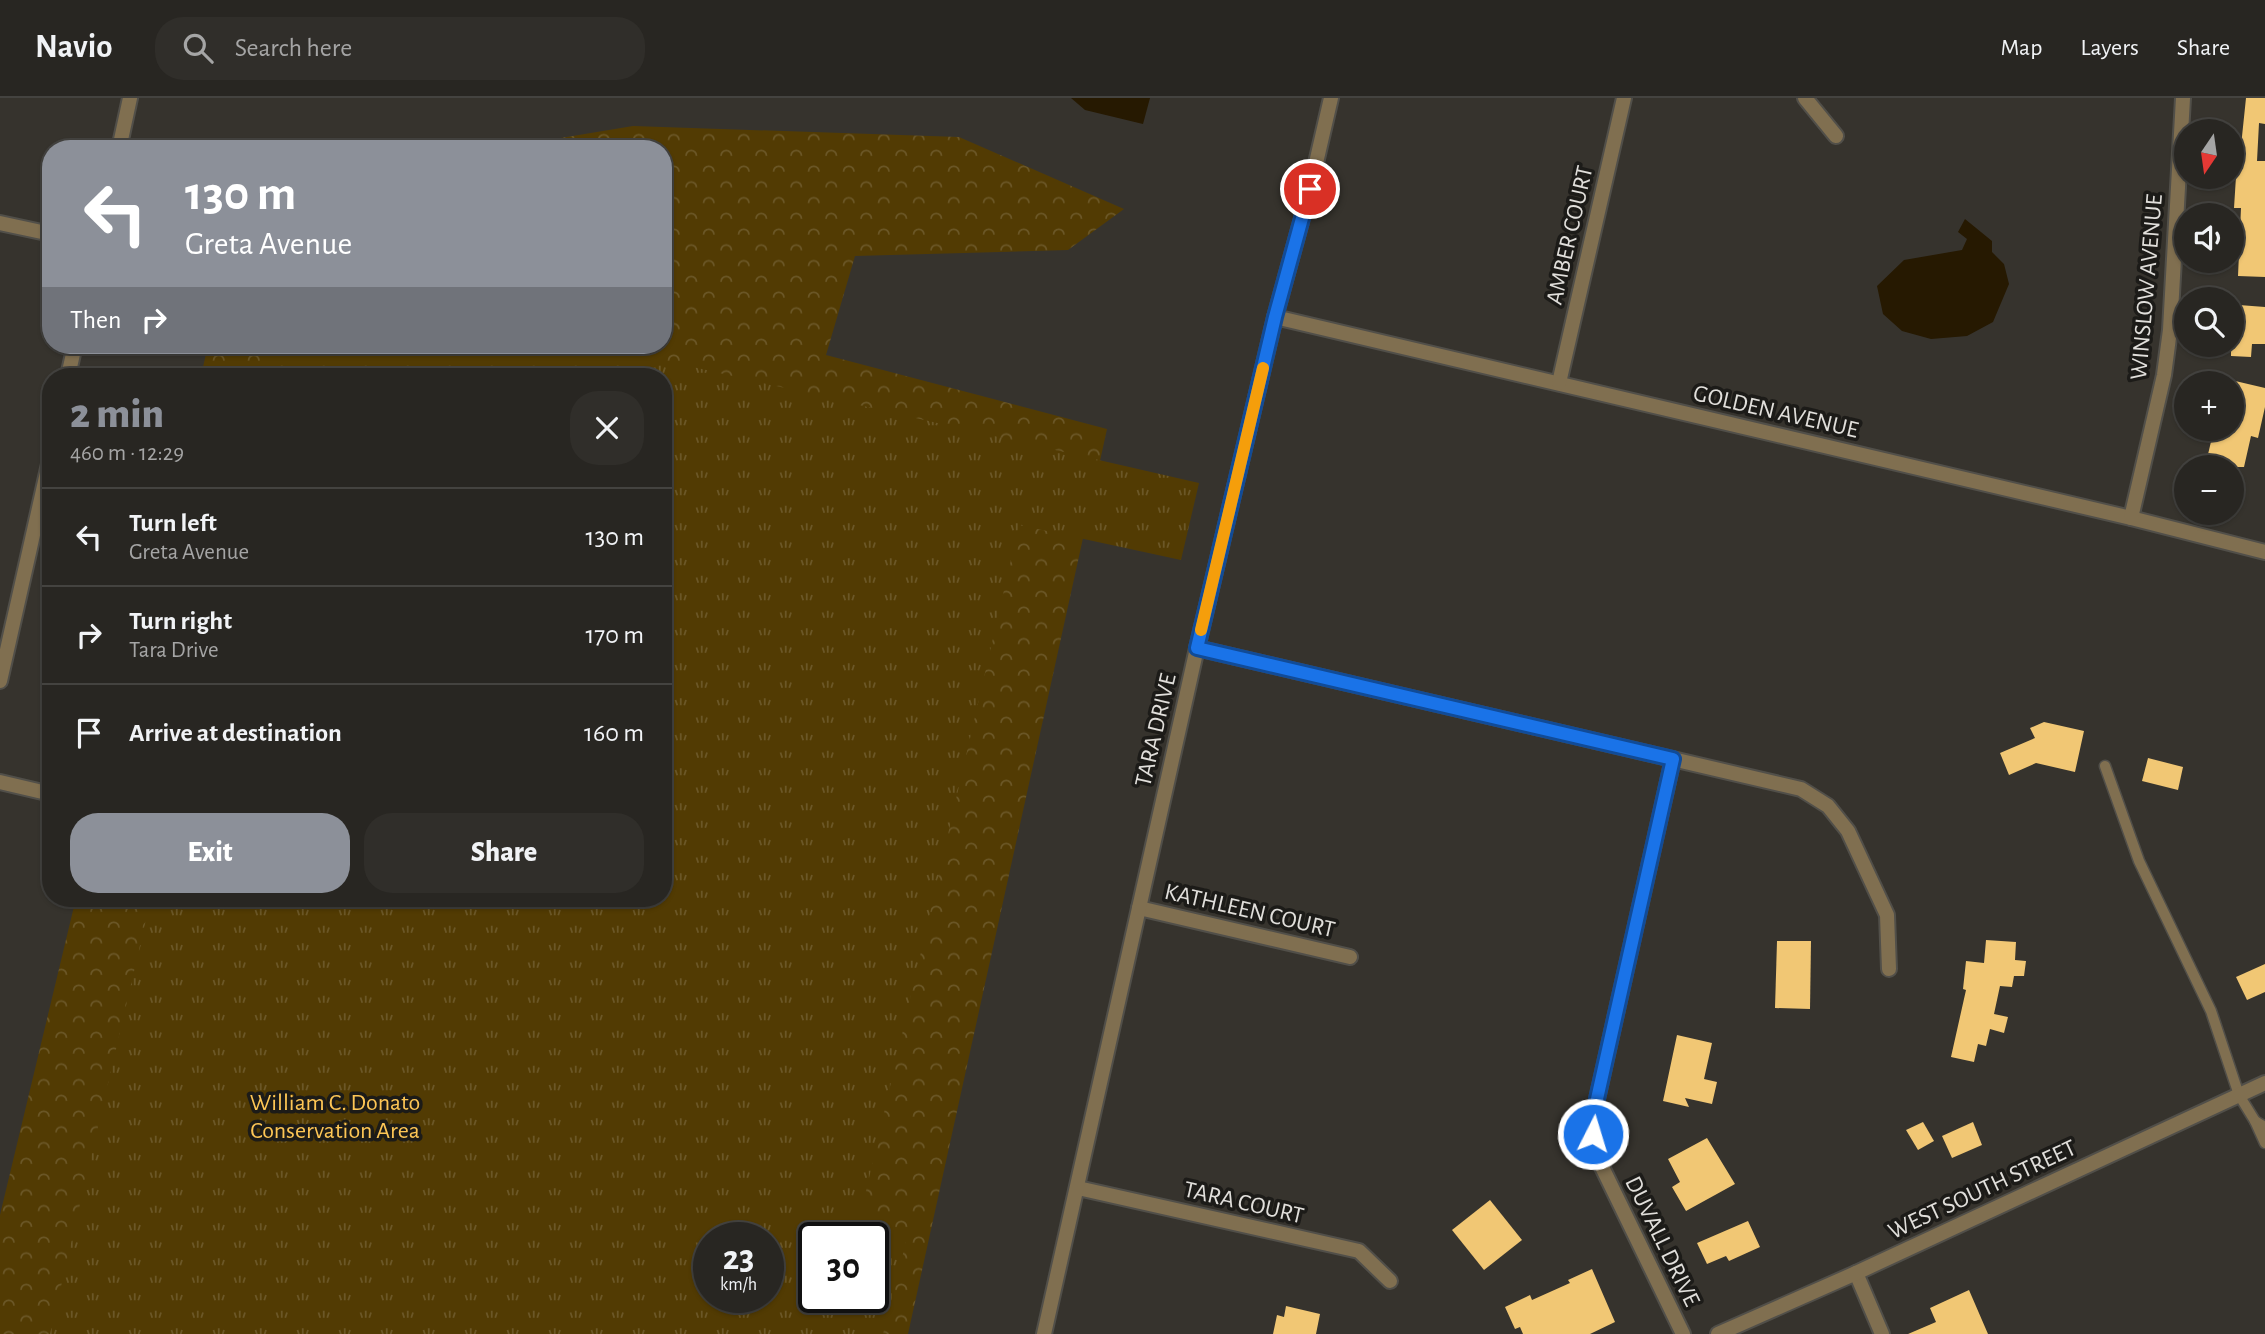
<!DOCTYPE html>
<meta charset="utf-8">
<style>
:root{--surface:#282622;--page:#302e2a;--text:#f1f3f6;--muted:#a5a5a5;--line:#444340;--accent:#8c9099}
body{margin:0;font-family:"Alegreya Sans",sans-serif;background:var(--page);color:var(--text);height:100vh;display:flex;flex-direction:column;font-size:26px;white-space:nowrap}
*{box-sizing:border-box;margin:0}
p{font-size:23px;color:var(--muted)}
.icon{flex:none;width:38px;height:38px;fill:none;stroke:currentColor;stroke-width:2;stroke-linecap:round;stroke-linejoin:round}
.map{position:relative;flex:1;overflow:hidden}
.drawer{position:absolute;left:42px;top:270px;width:630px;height:539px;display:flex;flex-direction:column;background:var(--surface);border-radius:28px;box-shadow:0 2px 5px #0004,0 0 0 2px var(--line)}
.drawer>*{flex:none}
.banner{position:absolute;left:42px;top:42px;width:630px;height:214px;border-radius:28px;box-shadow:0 2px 5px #0004,0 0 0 2px var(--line);background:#8c9099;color:#fff;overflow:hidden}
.needle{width:46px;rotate:193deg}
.fabs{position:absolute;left:2174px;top:21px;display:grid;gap:14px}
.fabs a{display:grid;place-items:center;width:70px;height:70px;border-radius:50%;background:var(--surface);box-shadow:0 2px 5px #0004,0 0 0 2px var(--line);font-size:35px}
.speed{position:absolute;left:693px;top:1124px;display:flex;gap:14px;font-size:35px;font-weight:700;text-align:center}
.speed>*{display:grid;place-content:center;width:91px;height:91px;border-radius:50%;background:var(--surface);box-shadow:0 2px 5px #0004,0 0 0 2px var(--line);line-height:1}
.speed small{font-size:18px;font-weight:400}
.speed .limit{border:4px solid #111;border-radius:10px;background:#fff;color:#111}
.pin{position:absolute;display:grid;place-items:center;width:60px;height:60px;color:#fff;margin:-30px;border:4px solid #fff;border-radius:50%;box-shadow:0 2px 7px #0007}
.me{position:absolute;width:77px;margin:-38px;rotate:5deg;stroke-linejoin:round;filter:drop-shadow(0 0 5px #0008)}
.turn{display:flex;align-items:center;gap:24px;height:147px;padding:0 28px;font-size:32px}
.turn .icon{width:91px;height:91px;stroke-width:2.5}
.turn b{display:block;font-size:49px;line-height:60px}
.then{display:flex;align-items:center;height:66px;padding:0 28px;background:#0003;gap:14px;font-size:26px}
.round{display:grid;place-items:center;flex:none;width:74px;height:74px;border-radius:28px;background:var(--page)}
.head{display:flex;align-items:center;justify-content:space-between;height:119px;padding:0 28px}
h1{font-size:42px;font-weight:800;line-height:52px;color:var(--accent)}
.action{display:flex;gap:14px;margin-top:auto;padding:14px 28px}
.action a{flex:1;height:80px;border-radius:28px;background:var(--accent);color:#fff;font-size:28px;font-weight:800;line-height:80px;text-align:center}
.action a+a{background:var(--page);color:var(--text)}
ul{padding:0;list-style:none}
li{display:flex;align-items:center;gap:21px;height:98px;padding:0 28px;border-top:2px solid var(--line)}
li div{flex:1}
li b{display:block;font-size:26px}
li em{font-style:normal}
header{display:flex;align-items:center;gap:42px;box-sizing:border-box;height:98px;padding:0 35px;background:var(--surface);border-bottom:2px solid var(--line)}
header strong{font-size:33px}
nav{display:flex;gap:38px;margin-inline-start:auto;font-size:24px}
.search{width:490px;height:63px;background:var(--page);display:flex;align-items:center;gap:18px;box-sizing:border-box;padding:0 24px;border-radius:28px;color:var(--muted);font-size:26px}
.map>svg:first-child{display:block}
</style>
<header>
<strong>Navio</strong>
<div class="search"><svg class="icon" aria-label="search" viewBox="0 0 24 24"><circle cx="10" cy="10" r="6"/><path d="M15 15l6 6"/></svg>Search here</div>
<nav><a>Map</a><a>Layers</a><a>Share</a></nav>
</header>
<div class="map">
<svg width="2265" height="1236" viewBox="0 0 2265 1236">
<defs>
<pattern id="forest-crowns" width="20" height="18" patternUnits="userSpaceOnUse" patternTransform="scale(1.75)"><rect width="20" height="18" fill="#523b03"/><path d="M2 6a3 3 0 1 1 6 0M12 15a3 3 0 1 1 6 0" fill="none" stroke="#6b5727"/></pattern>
<pattern id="park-tufts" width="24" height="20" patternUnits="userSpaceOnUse" patternTransform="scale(1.75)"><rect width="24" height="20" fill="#523b03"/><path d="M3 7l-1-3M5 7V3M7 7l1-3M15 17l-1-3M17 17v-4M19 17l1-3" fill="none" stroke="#6b5727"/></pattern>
</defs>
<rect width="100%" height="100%" fill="#36332d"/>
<path fill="url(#forest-crowns)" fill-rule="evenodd" d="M633,28L959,39L1124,111L1068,152L855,158L826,257L1107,331L908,1236H0V1117L76,800H663V278H201L208,247H663V51H495ZM709,1139H768V1199H709ZM814,1139H873V1199H814Z"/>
<path fill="url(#park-tufts)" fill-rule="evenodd" d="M276,247H597L1199,385L1181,462L1019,427L858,1128L907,1140L883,1236H50L151,800H663V278H269ZM768,1139V1199H709V1139ZM873,1139V1199H814V1139Z"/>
<g fill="#261901">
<polygon points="1071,0 1150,0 1143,26 1085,12"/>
<polygon points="1965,121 1992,143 1992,154 2004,166 2009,186 1993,224 1967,238 1931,241 1902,233 1883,216 1877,188 1904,162 1962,152 1967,141 1958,134"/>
</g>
<g fill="#f1c774">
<polygon points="2246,0 2265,0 2265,26 2259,25 2257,63 2265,63 2265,179 2238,178 2241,110 2234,110 2238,47 2241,48"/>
<polygon points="2239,207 2265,209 2265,246 2252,246 2251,259 2231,258 2231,233 2237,233"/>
<polygon points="2231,282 2265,290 2265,309 2258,340 2251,338 2244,369 2205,369 2214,331 2231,331"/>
<polygon points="2044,624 2084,633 2075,674 2036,665 2009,677 2000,655 2035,640 2030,630"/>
<polygon points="2148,660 2183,669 2178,692 2142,683"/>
<polygon points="1986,842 2016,844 2015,862 2026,863 2024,878 2014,878 2012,889 2000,888 1994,916 2008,919 2004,935 1990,931 1986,948 1978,946 1974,964 1951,959 1966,892 1963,891 1966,863 1984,865"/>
<polygon points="1777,843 1811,843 1810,911 1775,910"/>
<polygon points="2265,866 2265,894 2247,902 2236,879"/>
<polygon points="1677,937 1712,945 1704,981 1717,984 1712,1006 1685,1000 1689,1009 1663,1003"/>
<polygon points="1923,1024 1934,1043 1918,1052 1906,1032"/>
<polygon points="1973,1024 1982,1047 1952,1060 1942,1038"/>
<polygon points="1707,1040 1735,1086 1686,1113 1672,1089 1680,1084 1668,1061"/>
<polygon points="1490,1102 1522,1142 1484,1172 1452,1132"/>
<polygon points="1748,1123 1760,1149 1729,1163 1726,1158 1707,1166 1697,1145"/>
<polygon points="1592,1171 1615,1224 1590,1236 1523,1236 1520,1229 1515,1231 1505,1209 1530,1197 1532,1202 1570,1185 1568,1182"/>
<polygon points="1969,1192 1988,1236 1908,1236 1936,1224 1930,1210"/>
<polygon points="1286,1208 1320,1216 1316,1236 1273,1236 1277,1217 1284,1219"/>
</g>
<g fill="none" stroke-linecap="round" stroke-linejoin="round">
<defs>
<g id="service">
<polyline points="2105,668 2139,763 2211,913 2239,997 2255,1023 2265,1029"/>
<polyline points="2255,1023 2265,1045"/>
</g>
<g id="minor">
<polyline points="1805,0 1836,38"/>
<polyline points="119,51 130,0"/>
<polyline points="0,125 51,136"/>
<polyline points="1275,219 2131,420 2265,454"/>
<polyline points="68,278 75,247"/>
<polyline points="1559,285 1624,0"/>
<polyline points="2131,420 2164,277 2170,232 2183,0"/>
<polyline points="1197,550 1801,691 1828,708 1848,733 1887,817 1889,871"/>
<polyline points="0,583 51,357"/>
<polyline points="1673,661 1597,1001 1593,1036 1602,1069 1683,1236"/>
<polyline points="0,684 51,696"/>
<polyline points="1139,810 1350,859"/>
<polyline points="1078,1090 1359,1153 1390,1183"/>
<polyline points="1856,1175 1882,1236"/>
<polyline points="1044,1236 1197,550 1275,219 1310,91 1331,0"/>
</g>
<polyline id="tertiary" points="1718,1236 1856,1175 2265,985"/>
</defs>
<use href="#service" stroke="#514f49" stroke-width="13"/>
<use href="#minor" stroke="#514f49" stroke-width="18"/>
<use href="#tertiary" stroke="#514f49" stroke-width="18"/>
<use href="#service" stroke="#806f50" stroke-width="10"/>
<use href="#minor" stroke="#806f50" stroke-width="14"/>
<use href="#tertiary" stroke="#806f50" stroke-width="14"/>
</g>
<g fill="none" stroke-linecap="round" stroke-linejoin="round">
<defs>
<polyline id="route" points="1310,91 1275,219 1197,550 1673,661 1597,1001 1593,1036"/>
</defs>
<use href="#route" stroke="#114b97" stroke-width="18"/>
<use href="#route" stroke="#1a73e8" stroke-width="12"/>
<polyline stroke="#f59e0b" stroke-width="12" points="1201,532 1263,270"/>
</g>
<g text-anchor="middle" stroke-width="7" stroke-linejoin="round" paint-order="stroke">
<g font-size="24" fill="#e1dfdb" stroke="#1c1b18">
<text transform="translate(1569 137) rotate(-77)" y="8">AMBER COURT</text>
<text transform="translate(2146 189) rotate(-85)" y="8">WINSLOW AVENUE</text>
<text transform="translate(1776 313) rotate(13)" y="8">GOLDEN AVENUE</text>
<text transform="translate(1155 632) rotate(-77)" y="8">TARA DRIVE</text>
<text transform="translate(1250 812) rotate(13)" y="8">KATHLEEN COURT</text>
<text transform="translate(1982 1091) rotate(-25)" y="8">WEST SOUTH STREET</text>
<text transform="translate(1244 1104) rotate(13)" y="8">TARA COURT</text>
<text transform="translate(1663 1143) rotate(64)" y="8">DUVALL DRIVE</text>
</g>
<g font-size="24" fill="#fdc655" stroke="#1c1b18">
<text x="335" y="1012">William C. Donato<tspan x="335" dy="28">Conservation Area</tspan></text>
</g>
</g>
</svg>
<div class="fabs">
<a><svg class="needle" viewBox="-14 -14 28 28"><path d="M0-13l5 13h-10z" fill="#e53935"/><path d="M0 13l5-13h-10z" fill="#a5a5a5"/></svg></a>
<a><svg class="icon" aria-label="sound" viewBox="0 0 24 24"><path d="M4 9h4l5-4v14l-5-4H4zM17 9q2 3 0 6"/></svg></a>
<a><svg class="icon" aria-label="search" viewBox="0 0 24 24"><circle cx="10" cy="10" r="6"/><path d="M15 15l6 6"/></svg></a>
<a>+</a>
<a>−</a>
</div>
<div class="speed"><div>23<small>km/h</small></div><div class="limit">30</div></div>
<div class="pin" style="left:1310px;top:91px;background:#d93025"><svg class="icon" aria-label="arrive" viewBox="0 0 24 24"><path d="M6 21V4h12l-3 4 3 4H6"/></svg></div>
<svg class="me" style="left:1593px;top:1036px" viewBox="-20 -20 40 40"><circle r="17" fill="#1a73e8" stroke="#fff" stroke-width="3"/><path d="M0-11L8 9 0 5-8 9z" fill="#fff"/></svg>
<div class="banner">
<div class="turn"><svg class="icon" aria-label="left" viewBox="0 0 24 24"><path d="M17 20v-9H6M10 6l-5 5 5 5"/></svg><div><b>130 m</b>Greta Avenue</div></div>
<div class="then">Then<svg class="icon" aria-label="right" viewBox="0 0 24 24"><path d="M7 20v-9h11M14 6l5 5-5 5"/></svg></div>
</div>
<section class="drawer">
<div class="head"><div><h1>2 min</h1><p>460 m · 12:29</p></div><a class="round"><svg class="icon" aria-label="close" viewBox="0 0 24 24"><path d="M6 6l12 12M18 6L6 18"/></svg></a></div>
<ul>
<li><svg class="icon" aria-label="left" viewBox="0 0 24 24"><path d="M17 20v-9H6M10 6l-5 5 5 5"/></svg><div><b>Turn left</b><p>Greta Avenue</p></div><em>130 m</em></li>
<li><svg class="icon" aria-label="right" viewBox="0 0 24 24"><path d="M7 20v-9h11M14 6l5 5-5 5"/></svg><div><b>Turn right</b><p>Tara Drive</p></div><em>170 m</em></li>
<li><svg class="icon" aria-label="arrive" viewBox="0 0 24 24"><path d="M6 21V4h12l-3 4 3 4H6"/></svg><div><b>Arrive at destination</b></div><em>160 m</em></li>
</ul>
<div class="action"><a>Exit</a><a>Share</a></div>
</section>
</div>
